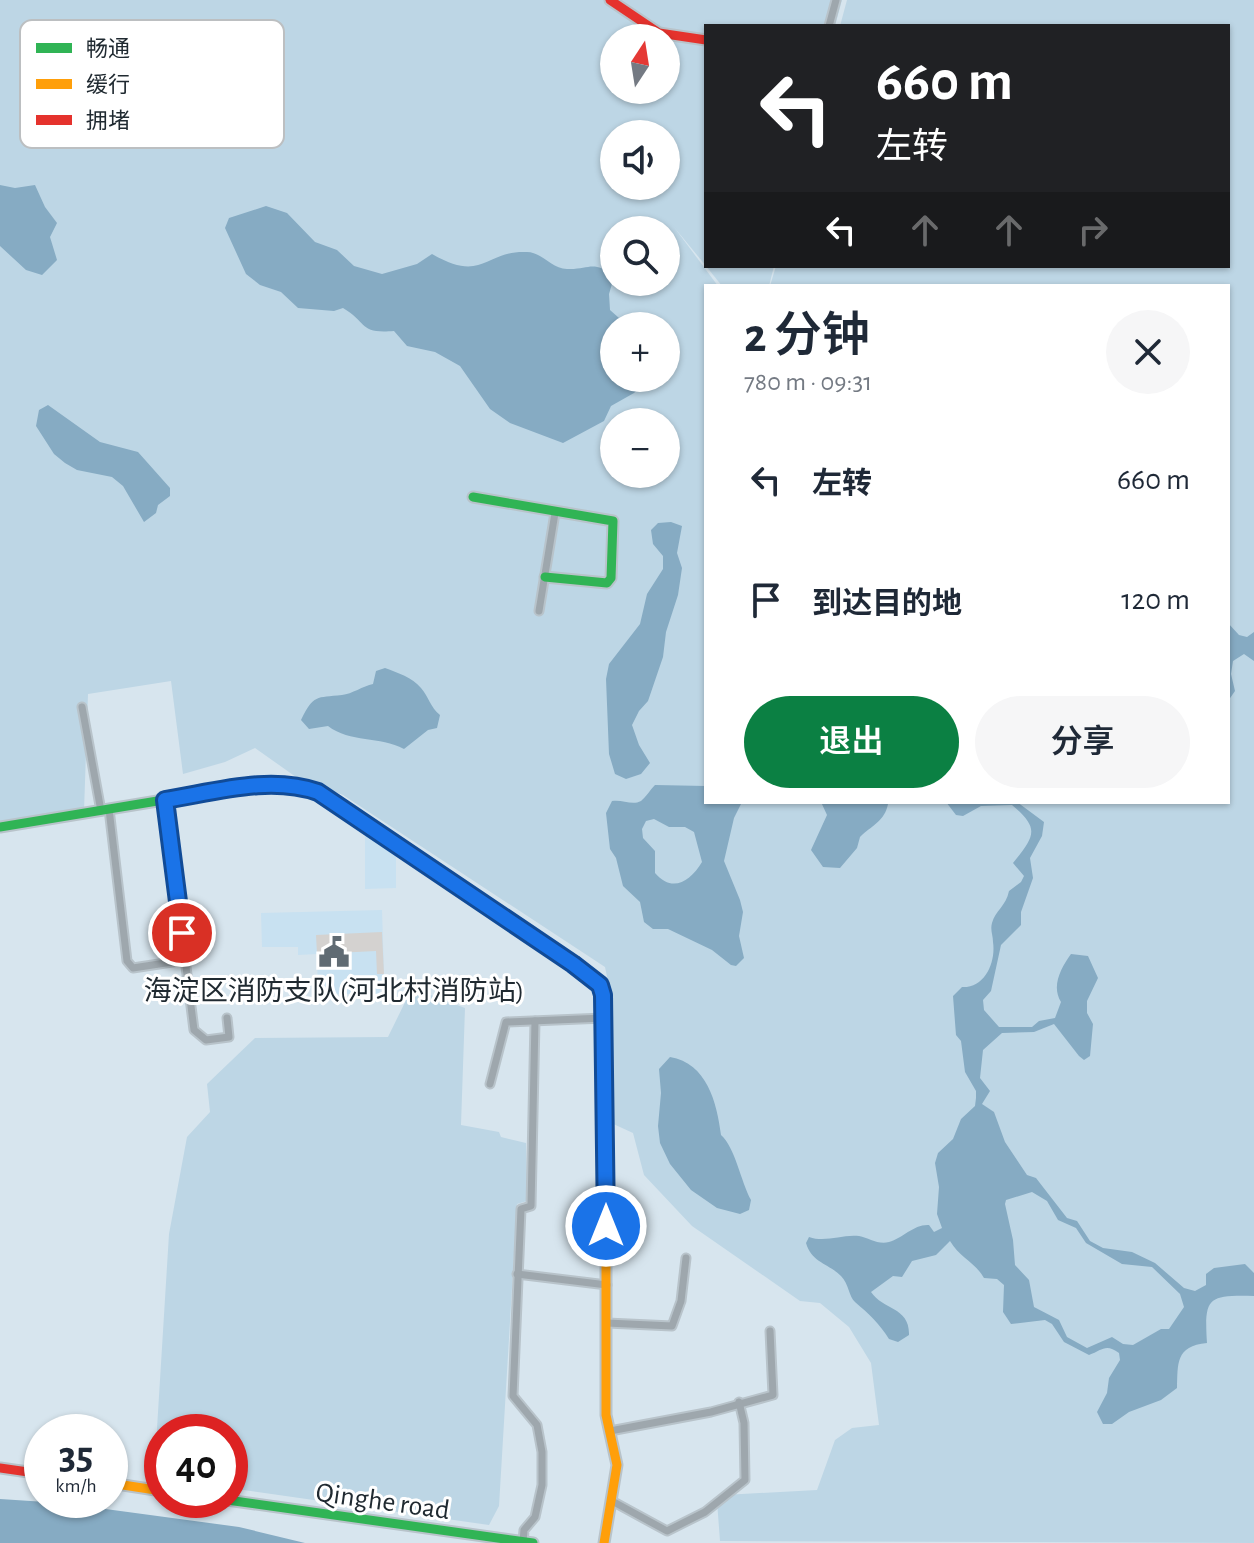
<!DOCTYPE html>
<html lang="zh">
<meta charset="utf-8">
<style>
:root{--surface:#fff;--page:#f6f6f7;--text:#1f2937;--muted:#747a83;--accent:#0b8043}
body{margin:0;font-family:"Alegreya Sans","Noto Sans SC",sans-serif;background:var(--page);color:var(--text);height:100vh;display:flex;flex-direction:column;font-size:30px;white-space:nowrap}
*{box-sizing:border-box;margin:0}
p{font-size:26px;color:var(--muted)}
.icon{flex:none;width:44px;height:44px;fill:none;stroke:currentColor;stroke-width:2;stroke-linecap:round;stroke-linejoin:round}
.map{position:relative;flex:1;overflow:hidden}
.drawer{position:absolute;left:704px;top:284px;width:526px;height:520px;display:flex;flex-direction:column;background:var(--surface);border-radius:0px;box-shadow:0 2px 6px #0004}
.drawer>*{flex:none}
.banner{position:absolute;left:704px;top:24px;width:526px;height:244px;border-radius:0px;box-shadow:0 2px 6px #0004;background:#202124;color:#fff;overflow:hidden}
.needle{width:52px;rotate:12deg}
.fabs{position:absolute;left:600px;top:24px;display:grid;gap:16px}
.fabs a{display:grid;place-items:center;width:80px;height:80px;border-radius:50%;background:var(--surface);box-shadow:0 2px 6px #0004;font-size:40px}
.speed{position:absolute;left:24px;top:1414px;display:flex;gap:16px;font-size:40px;font-weight:700;text-align:center}
.speed>*{display:grid;place-content:center;width:104px;height:104px;border-radius:50%;background:var(--surface);box-shadow:0 2px 6px #0004;line-height:1}
.speed small{font-size:20px;font-weight:400}
.speed .limit{border:12px solid #d22;background:#fff;color:#111}
.pin{position:absolute;display:grid;place-items:center;width:68px;height:68px;color:#fff;margin:-34px;border:4px solid #fff;border-radius:50%;box-shadow:0 2px 8px #0007}
.me{position:absolute;width:88px;margin:-44px;rotate:0deg;stroke-linejoin:round;filter:drop-shadow(0 0 6px #0008)}
.turn{display:flex;align-items:center;gap:28px;height:168px;padding:0 40px;font-size:36px}
.turn .icon{width:104px;height:104px;stroke-width:2.5}
.turn b{display:block;font-size:56px;line-height:68px}
.lanes{display:flex;align-items:center;height:76px;padding:0 40px;background:#0003;justify-content:center;gap:40px;direction:ltr}
.lanes .off{opacity:.35}
.round{display:grid;place-items:center;flex:none;width:84px;height:84px;border-radius:42px;background:var(--page)}
.overview{display:flex;align-items:center;justify-content:space-between;height:136px;padding:0 40px}
h1{font-size:48px;font-weight:600;line-height:60px}
.primary-button{display:flex;gap:16px;margin-top:auto;padding:16px 40px}
.primary-button a{flex:1;height:92px;border-radius:48px;background:var(--accent);color:#fff;font-size:32px;font-weight:600;line-height:92px;text-align:center}
.primary-button a+a{background:var(--page);color:var(--text)}
ul{padding:0;list-style:none}
li{display:flex;align-items:center;gap:24px;height:120px;padding:0 40px}
li div{flex:1}
li b{display:block;font-size:30px}
li em{font-style:normal}
.map>svg:first-child{display:block}
</style>
<div class="map">
<svg width="1254" height="1543" viewBox="0 0 1254 1543">
<rect width="100%" height="100%" fill="#d7e5ee"/>
<g fill="#c8e1f1">
<polygon points="365,828 396,851 396,888 365,889"/>
<polygon points="382,910 384,974 379,994 318,994 317,954 298,955 298,947 262,947 261,913"/>
</g>
<g fill="#bdd6e5" fill-rule="evenodd">
<path d="M0,0H842L835,26H706V266L674,227L718,286H706V802H1228V286H770L776,266H1228V26H840L847,0H1254V1543L720,1541L717,1501L724,1495L817,1490L835,1440L852,1428L879,1425L871,1363L849,1327L820,1303L800,1301L692,1226L644,1175L633,1133L609,1122L611,996L605,967L343,795L296,777L255,748L225,762L183,774L171,681L88,694L84,811L0,823ZM614,38H666V90H614ZM614,134H666V186H614ZM614,230H666V282H614ZM614,326H666V378H614ZM614,422H666V474H614Z"/>
<polygon points="706,266 774,266 769,286 722,286"/>
<polygon points="412,988 465,1008 461,1125 499,1132 501,1137 526,1143 527,1201 517,1204 499,1506 489,1525 230,1488 230,1432 162,1432 162,1478 154,1477 169,1234 187,1137 210,1112 207,1084 255,1038 388,1037"/>
</g>
<g fill="#86abc3" fill-rule="evenodd">
<polygon points="0,185 15,188 35,185 45,207 57,223 50,237 57,260 42,275 26,270 0,246"/>
<path d="M266,206L287,213L315,242L337,250L354,266L382,274L417,264L432,254C484,284 484,250 527,252C542,252 552,269 567,269C590,270 593,259 614,277L609,294L610,310L628,326H614V378H650L634,393L611,406L604,421L563,443L510,423L490,409L460,366L435,352L407,346L394,331C359,334 368,323 343,308L334,311L298,308L281,292L260,285L246,274L225,228L229,218Z"/>
<polygon points="48,405 100,442 138,452 170,488 170,496 158,505 156,513 144,522 123,486 112,477 77,470 65,463 54,454 36,426 39,410"/>
<polygon points="671,522 682,526 677,553 682,568 678,595 666,632 663,657 648,701 639,711 632,725 639,745 650,763 641,774 626,779 615,774 609,754 606,679 609,664 640,624 647,594 663,569 663,556 653,544 651,530 658,523"/>
<polygon points="1228,623 1239,635 1247,637 1254,632 1254,661 1244,654 1233,661 1231,674 1235,691 1228,701"/>
<path d="M385,668C398,673 412,677 421,688C429,697 430,707 440,715L437,728L428,730L404,749C380,736 350,743 328,726L309,729L301,720C314,694 316,698 342,695C352,694 363,686 373,684L376,671Z"/>
<path d="M655,785L706,786V802H742L734,818L724,861L740,900L743,912L739,936L744,958L736,966L731,965L712,950L668,929H653L644,922L640,902L623,886L616,858L610,849L606,813L612,801C622,799 632,806 641,801C646,797 650,790 655,785ZM654,819L669,827H685L694,832L702,862C690,882 672,893 655,873V851L643,838L642,829L646,821Z"/>
<path d="M821,802L888,804C885,821 871,826 860,837L857,848L840,868L823,867L811,850L827,815Z"/>
<path d="M946,802H1017L1044,822L1042,836L1030,858L1033,878L1021,912V925L1001,945L991,991L983,1000L984,1010L999,1027H1032L1039,1021L1055,1018L1061,1002C1051,986 1061,968 1071,954L1088,956L1098,978L1087,1001V1013L1093,1024L1090,1056L1084,1060L1079,1056L1054,1024L1034,1032L1002,1033L983,1050L980,1078L990,1091L982,1104L994,1112L1005,1142L1027,1175L1036,1178L1067,1218L1077,1221L1090,1241L1103,1248L1132,1252L1155,1263L1184,1288L1195,1291L1206,1285V1274L1214,1268L1245,1264L1254,1273V1296C1208,1295 1204,1297 1207,1343C1175,1346 1178,1364 1177,1388L1161,1400L1129,1412L1112,1424H1103L1097,1412L1107,1393L1109,1378L1120,1360L1119,1353C1106,1343 1102,1350 1089,1355L1064,1342L1052,1324L1045,1320L1011,1324L1003,1312L1004,1285L997,1279L984,1278C975,1262 960,1258 950,1241L936,1255L912,1261L902,1277L893,1276L871,1292C883,1310 910,1307 909,1335L898,1342L889,1339C879,1323 869,1314 855,1302C849,1297 849,1284 841,1276C828,1263 812,1263 806,1243L809,1237C826,1243 842,1234 859,1236C869,1238 878,1245 889,1242C903,1238 914,1224 929,1225L934,1232L942,1228L937,1214L939,1187L935,1163L938,1153L953,1139L961,1119L975,1106L976,1098V1091L965,1072L961,1041L956,1035L953,996L962,987C985,988 996,962 993,942C993,935 990,930 992,923C995,911 1006,906 1009,891L1021,882L1024,876L1013,863C1035,836 1040,828 1012,805L981,806L963,816L956,815ZM1032,1192L1047,1201L1058,1220L1076,1228L1086,1243L1122,1264L1152,1267L1180,1294L1184,1307L1169,1329H1161L1133,1345L1123,1344L1112,1337L1087,1348L1067,1337L1059,1320L1034,1307L1029,1280L1015,1265L1013,1240L1005,1204L1006,1200Z"/>
<path d="M670,1057C707,1063 717,1103 721,1135C735,1147 741,1182 751,1200L749,1210L740,1214L717,1208L691,1190L670,1164L660,1143L658,1126L661,1093L659,1069Z"/>
<polygon points="0,1499 61,1503 239,1527 305,1543 0,1543"/>
</g>
<polygon fill="#d4d2d0" points="382,932 384,974 377,974 376,951 317,954 316,935"/>
<g fill="none" stroke-linecap="round" stroke-linejoin="round">
<defs>
<g id="street">
<polyline points="829,26 836,0"/>
<polyline points="539,611 555,513"/>
<polyline points="82,707 101,811"/>
<polyline points="165,800 194,1030 206,1040 229,1037 227,1018"/>
<polyline points="109,809 127,961 133,968 185,960"/>
<polyline points="490,1084 506,1022 604,1018"/>
<polyline points="517,1274 607,1285"/>
<polyline points="607,1323 672,1326 681,1301 686,1258"/>
<polyline points="610,1431 711,1412 773,1395 770,1331"/>
<polyline points="612,1501 667,1531 705,1512 745,1480 744,1423 739,1402"/>
<polyline points="523,1542 524,1530 535,1517 542,1485 542,1452 537,1425 513,1396 521,1209 531,1206 535,1021"/>
</g>
<g id="fast">
<polyline points="473,497 613,521 611,578 607,583 545,577"/>
<polyline points="0,827 254,785 296,784 318,792 600,985 602,992"/>
<polyline points="227,1500 533,1543"/>
</g>
<g id="slow">
<polyline points="602,992 606,1048 606,1415 617,1465 604,1543"/>
<polyline points="110,1483 162,1491"/>
</g>
<g id="jam">
<polyline points="610,0 659,33 706,40"/>
<polyline points="0,1468 42,1474"/>
</g>
</defs>
<use href="#street" stroke="#b8c3ca" stroke-width="11"/>
<use href="#fast" stroke="#b8c3ca" stroke-width="13"/>
<use href="#slow" stroke="#b8c3ca" stroke-width="13"/>
<use href="#jam" stroke="#b8c3ca" stroke-width="13"/>
<use href="#street" stroke="#9ea7ad" stroke-width="7"/>
<use href="#fast" stroke="#30b455" stroke-width="9"/>
<use href="#slow" stroke="#ff9f0a" stroke-width="9"/>
<use href="#jam" stroke="#e5322d" stroke-width="9"/>
</g>
<g fill="none" stroke-linecap="round" stroke-linejoin="round">
<defs>
<path id="route" d="M182,933L165,800C215,792 270,775 318,792L573,964L600,985L603,995L606,1226"/>
</defs>
<use href="#route" stroke="#114b97" stroke-width="20"/>
<use href="#route" stroke="#1a73e8" stroke-width="14"/>
</g>
<defs>
<symbol id="civic-bare" viewBox="-9 -9 18 18"><path d="M-.6-6.5H3V-4.5H.6V-3L4-1V1h2V6H-6V1h2V-1L-.6-3ZM-1.2 2.5V6h2.4V2.5Z" fill="#606b73" stroke="#fff" stroke-width="2.5" paint-order="stroke"/></symbol>
</defs>
<g fill-rule="evenodd">
<use href="#civic-bare" x="312" y="930" width="44" height="44"/>
</g>
<g text-anchor="middle" stroke-width="6" stroke-linejoin="round" paint-order="stroke">
<g font-size="28" fill="#202a31" stroke="#fff">
<text x="334" y="1000">海淀区消防支队(河北村消防站)</text>
</g>
<g font-size="28" fill="#202a31" stroke="#fff">
<text transform="translate(383 1500) rotate(8)" y="10">Qinghe road</text>
</g>
</g>
<rect x="20" y="20" width="264" height="128" rx="12" fill="#fff" stroke="#bcbfc1" stroke-width="2"/>
<rect x="36" y="43" width="36" height="10" fill="#30b455"/>
<rect x="36" y="79" width="36" height="10" fill="#ff9f0a"/>
<rect x="36" y="115" width="36" height="10" fill="#e5322d"/>
<g font-size="22" fill="#202a31">
<text x="86" y="56">畅通</text>
<text x="86" y="92">缓行</text>
<text x="86" y="128">拥堵</text>
</g>
</svg>
<div class="fabs">
<a><svg class="needle" viewBox="-14 -14 28 28"><path d="M0-13l5 13h-10z" fill="#e53935"/><path d="M0 13l5-13h-10z" fill="#747a83"/></svg></a>
<a><svg class="icon" aria-label="sound" viewBox="0 0 24 24"><path d="M4 9h4l5-4v14l-5-4H4zM17 9q2 3 0 6"/></svg></a>
<a><svg class="icon" aria-label="search" viewBox="0 0 24 24"><circle cx="10" cy="10" r="6"/><path d="M15 15l6 6"/></svg></a>
<a>+</a>
<a>−</a>
</div>
<div class="speed"><div>35<small>km/h</small></div><div class="limit">40</div></div>
<div class="pin" style="left:182px;top:933px;background:#d93025"><svg class="icon" aria-label="arrive" viewBox="0 0 24 24"><path d="M6 21V4h12l-3 4 3 4H6"/></svg></div>
<svg class="me" style="left:606px;top:1226px" viewBox="-20 -20 40 40"><circle r="17" fill="#1a73e8" stroke="#fff" stroke-width="3"/><path d="M0-11L8 9 0 5-8 9z" fill="#fff"/></svg>
<div class="banner">
<div class="turn"><svg class="icon" aria-label="left" viewBox="0 0 24 24"><path d="M17 20v-9H6M10 6l-5 5 5 5"/></svg><div><b>660 m</b>左转</div></div>
<div class="lanes"><svg class="icon" aria-label="left" viewBox="0 0 24 24"><path d="M17 20v-9H6M10 6l-5 5 5 5"/></svg><svg class="icon off" aria-label="ahead" viewBox="0 0 24 24"><path d="M12 20V5M6 11l6-6 6 6"/></svg><svg class="icon off" aria-label="ahead" viewBox="0 0 24 24"><path d="M12 20V5M6 11l6-6 6 6"/></svg><svg class="icon off" aria-label="right" viewBox="0 0 24 24"><path d="M7 20v-9h11M14 6l5 5-5 5"/></svg></div>
</div>
<section class="drawer">
<div class="overview"><div><h1>2 分钟</h1><p>780 m · 09:31</p></div><a class="round"><svg class="icon" aria-label="close" viewBox="0 0 24 24"><path d="M6 6l12 12M18 6L6 18"/></svg></a></div>
<ul>
<li><svg class="icon" aria-label="left" viewBox="0 0 24 24"><path d="M17 20v-9H6M10 6l-5 5 5 5"/></svg><div><b>左转</b></div><em>660 m</em></li>
<li><svg class="icon" aria-label="arrive" viewBox="0 0 24 24"><path d="M6 21V4h12l-3 4 3 4H6"/></svg><div><b>到达目的地</b></div><em>120 m</em></li>
</ul>
<div class="primary-button"><a>退出</a><a>分享</a></div>
</section>
</div>
